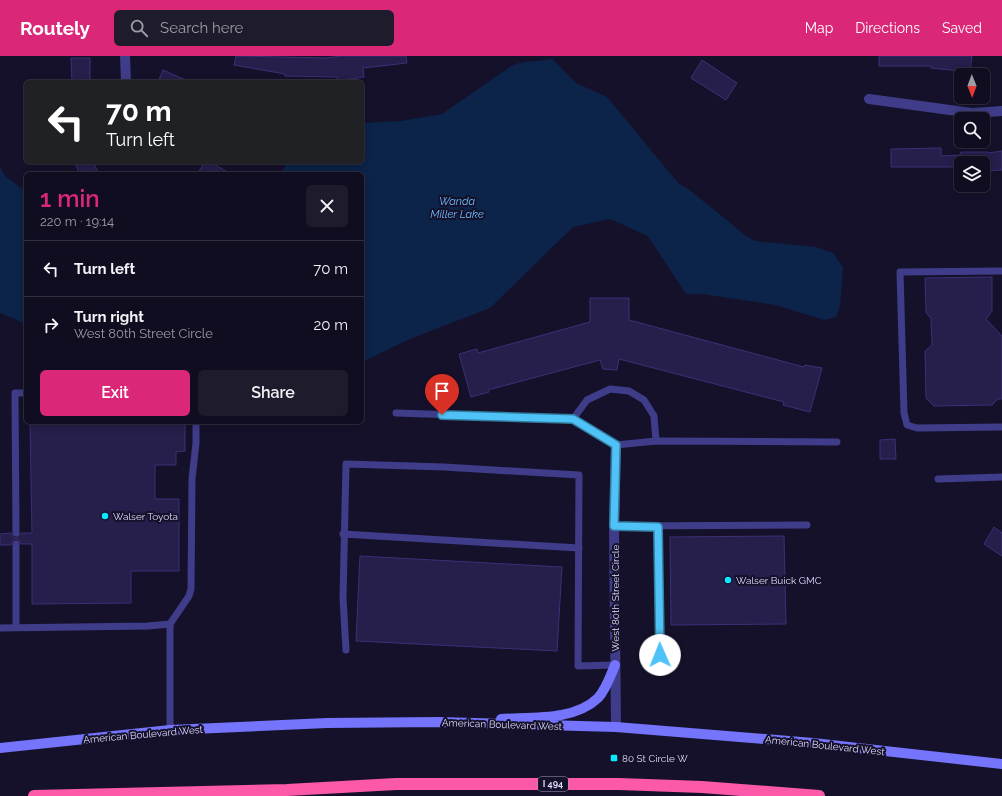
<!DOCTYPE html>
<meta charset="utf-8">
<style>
:root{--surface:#100d20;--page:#1e1b2d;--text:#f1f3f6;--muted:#9c9ca5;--line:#302d3e;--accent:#db2777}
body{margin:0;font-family:Raleway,sans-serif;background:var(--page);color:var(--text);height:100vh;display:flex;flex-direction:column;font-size:15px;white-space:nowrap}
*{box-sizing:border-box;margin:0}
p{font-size:13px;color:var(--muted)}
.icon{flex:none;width:22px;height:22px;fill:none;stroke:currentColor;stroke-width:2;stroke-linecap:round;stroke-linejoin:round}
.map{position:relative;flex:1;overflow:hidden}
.sheet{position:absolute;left:24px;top:116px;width:340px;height:252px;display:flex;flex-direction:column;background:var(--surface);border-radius:6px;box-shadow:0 2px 10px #0003,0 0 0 1px var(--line)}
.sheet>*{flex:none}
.hud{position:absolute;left:24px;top:24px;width:340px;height:84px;border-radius:6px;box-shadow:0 2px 10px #0003,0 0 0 1px var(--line);background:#202124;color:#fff;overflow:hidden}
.needle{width:26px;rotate:179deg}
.controls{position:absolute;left:954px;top:12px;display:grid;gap:8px}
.controls a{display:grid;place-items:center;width:36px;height:36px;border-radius:6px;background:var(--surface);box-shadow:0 2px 10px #0003,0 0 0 1px var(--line);font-size:20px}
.pin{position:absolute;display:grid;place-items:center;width:34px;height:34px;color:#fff;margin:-41px -17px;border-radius:50% 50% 50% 0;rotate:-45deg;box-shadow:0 0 4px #0007}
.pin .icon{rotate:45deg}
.me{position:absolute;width:44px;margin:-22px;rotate:359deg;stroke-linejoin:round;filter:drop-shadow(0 0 3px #0008)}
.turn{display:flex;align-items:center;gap:14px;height:84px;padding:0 16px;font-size:18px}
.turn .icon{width:52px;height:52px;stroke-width:2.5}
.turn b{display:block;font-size:28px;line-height:34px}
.round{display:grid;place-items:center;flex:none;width:42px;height:42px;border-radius:6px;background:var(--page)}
.overview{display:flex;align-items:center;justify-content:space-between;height:68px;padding:0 16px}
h1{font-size:24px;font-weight:600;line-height:30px;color:var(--accent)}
.action{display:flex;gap:8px;margin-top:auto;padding:8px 16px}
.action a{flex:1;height:46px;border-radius:6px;background:var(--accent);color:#fff;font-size:16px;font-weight:600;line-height:46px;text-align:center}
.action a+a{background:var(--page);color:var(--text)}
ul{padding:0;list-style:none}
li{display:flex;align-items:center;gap:12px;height:56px;padding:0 16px;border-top:1px solid var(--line)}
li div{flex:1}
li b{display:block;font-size:15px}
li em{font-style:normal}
header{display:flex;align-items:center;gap:24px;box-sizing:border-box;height:56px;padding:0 20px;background:var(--accent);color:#fff}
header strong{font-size:19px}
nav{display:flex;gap:22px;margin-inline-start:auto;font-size:14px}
.search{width:280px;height:36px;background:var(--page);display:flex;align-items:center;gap:10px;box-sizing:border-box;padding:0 14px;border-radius:6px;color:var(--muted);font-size:15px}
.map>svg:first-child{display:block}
</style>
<header>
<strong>Routely</strong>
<div class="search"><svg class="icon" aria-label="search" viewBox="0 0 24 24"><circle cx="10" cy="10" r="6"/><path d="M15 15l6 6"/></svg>Search here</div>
<nav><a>Map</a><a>Directions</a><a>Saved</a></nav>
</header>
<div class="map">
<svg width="1002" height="740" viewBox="0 0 1002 740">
<rect width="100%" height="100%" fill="#15112b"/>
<g fill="#0c2449">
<polygon points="552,3 576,27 607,41 678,127 691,135 745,179 755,185 816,191 833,197 843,211 840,250 836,261 824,264 775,249 702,238 686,238 648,180 610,163 573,171 490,252 412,282 362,306 362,118 280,117 289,106 362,106 362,67 401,65 442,58 510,11 519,7"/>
<polygon points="0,110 4,119 26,136 26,268 0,257"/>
</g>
<g fill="#261e4b" stroke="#3d3077">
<polygon points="236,0 326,2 341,0 406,0 407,7 363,12 364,21 337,25 337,21 285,20 285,18 234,9"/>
<polygon points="879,0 972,0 970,16 931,12 931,10 879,10"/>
<polygon points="71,2 90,2 90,26 72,26"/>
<polygon points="702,4 737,27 726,44 691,22"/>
<polygon points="163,14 190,26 158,26"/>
<polygon points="941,92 941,100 960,99 961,96 988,96 988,97 1002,95 1002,114 983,115 983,107 961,107 961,111 891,111 891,93"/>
<polygon points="74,106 93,106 99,118 80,118"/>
<polygon points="205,106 211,106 230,118 197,118"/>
<polygon points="992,221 992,255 986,263 1002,280 1002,343 998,343 992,349 934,350 926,342 925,295 932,289 931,262 926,257 925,222"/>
<polygon points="590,242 629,242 629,264 804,311 805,309 822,312 810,356 783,349 784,346 619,303 617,314 603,313 600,304 488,334 489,336 471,341 459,298 477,293 478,297 590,266"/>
<polygon points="30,366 185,366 185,395 176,396 176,409 155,409 155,443 179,443 179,515 131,515 131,547 32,548 32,488 21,488 19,484 16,483 12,485 11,489 0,489 0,478 11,477 13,481 16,482 21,477 32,477"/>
<polygon points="895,383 896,403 880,403 880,384"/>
<polygon points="994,471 1002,477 1002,500 984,488"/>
<polygon points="784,480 786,568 671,569 670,481"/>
<polygon points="360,500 562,511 557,595 356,585"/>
</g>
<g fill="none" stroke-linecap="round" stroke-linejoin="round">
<g stroke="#3f3d89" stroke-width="7">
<polyline points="1002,215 900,216 904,357 907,369 917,372 1002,371"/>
<polyline points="396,357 573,363 587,344 610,333 629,335 644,344 654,360 656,385"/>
<polyline points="573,363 616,389 656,385 837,386"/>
<polyline points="938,423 1002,421"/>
<polyline points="614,470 807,469"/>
<polyline points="658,471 660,599"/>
<polyline points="16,477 15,337 26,337"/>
<polyline points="343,478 579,492"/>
<polyline points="16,571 16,488"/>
<polyline points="0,572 148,570 170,568"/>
<polyline points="346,594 343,542 346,408 444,411 579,419 578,610 615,609"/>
<polyline points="170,674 170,568 189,540 191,533 192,423 196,387 196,366"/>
</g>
<g stroke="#3f3d89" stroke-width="10">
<polyline points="125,0 126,26"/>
<polyline points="869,43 972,57 1002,55"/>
<polyline points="616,671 614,470 616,389"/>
</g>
<g stroke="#7574fd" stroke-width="10">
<path d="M501,663C532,661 574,665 598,642C606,633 610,621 615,609"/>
<polyline points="0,692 170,674 327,667 438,666 616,671 813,687 1002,708"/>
</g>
<polyline stroke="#fc59ab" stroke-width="12" points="34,740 287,734 396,728 619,728 702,731 819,740"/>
</g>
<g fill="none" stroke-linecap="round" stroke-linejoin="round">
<defs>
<polyline id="route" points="442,359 573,363 616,389 614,470 658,471 660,599"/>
</defs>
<use href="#route" stroke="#337fa1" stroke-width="10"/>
<use href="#route" stroke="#4fc3f7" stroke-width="7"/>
</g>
<g fill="#0be8fb" stroke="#15112b" stroke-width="1.5">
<circle cx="105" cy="460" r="4"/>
<circle cx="728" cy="524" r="4"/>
<rect x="610" y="698" width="8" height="8" rx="2"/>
</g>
<g text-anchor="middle" stroke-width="4" stroke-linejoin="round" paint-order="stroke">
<rect fill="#15112b" stroke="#a29fbf" stroke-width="1" x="538" y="721" width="30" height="14" rx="3"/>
<g font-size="9" font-weight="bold" fill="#dfdcfe">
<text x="553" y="731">I 494</text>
</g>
<g font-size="10" fill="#dfdcfe" stroke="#15112b" text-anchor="start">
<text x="113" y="464">Walser Toyota</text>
<text x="736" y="528">Walser Buick GMC</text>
<text x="622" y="706">80 St Circle W</text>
</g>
<g font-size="10" fill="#dfdcfe" stroke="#15112b">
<text transform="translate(615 542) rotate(-90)" y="4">West 80th Street Circle</text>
<text transform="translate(502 668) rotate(2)" y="4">American Boulevard West</text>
<text transform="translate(143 678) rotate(-5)" y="4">American Boulevard West</text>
<text transform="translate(825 689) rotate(6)" y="4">American Boulevard West</text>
</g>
<g font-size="11" font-style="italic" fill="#6cbdfd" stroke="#15112b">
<text x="457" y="149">Wanda<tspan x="457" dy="13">Miller Lake</tspan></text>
</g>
</g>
</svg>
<div class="controls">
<a><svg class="needle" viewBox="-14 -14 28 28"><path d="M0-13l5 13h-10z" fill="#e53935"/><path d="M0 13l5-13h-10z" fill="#9c9ca5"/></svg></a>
<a><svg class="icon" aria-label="search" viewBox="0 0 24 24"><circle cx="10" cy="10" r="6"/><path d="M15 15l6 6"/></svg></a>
<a><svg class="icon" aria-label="layers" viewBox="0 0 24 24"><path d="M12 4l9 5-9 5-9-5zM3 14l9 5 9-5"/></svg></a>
</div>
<div class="pin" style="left:442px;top:359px;background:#d93025"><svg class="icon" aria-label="arrive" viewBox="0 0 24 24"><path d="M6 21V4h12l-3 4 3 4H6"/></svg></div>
<svg class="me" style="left:660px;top:599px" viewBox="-20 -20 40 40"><circle r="19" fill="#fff"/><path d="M0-13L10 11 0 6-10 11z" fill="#4fc3f7"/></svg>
<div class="hud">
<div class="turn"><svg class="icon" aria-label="left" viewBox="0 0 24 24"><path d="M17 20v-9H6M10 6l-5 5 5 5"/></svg><div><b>70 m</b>Turn left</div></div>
</div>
<section class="sheet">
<div class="overview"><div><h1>1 min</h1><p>220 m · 19:14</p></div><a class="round"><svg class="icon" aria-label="close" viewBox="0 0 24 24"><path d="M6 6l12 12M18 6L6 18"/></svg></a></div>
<ul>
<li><svg class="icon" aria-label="left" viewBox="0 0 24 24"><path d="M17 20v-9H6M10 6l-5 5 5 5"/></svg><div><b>Turn left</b></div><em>70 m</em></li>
<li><svg class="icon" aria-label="right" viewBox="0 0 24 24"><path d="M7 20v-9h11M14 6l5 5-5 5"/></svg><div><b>Turn right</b><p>West 80th Street Circle</p></div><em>20 m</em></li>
</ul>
<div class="action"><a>Exit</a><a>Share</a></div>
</section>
</div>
